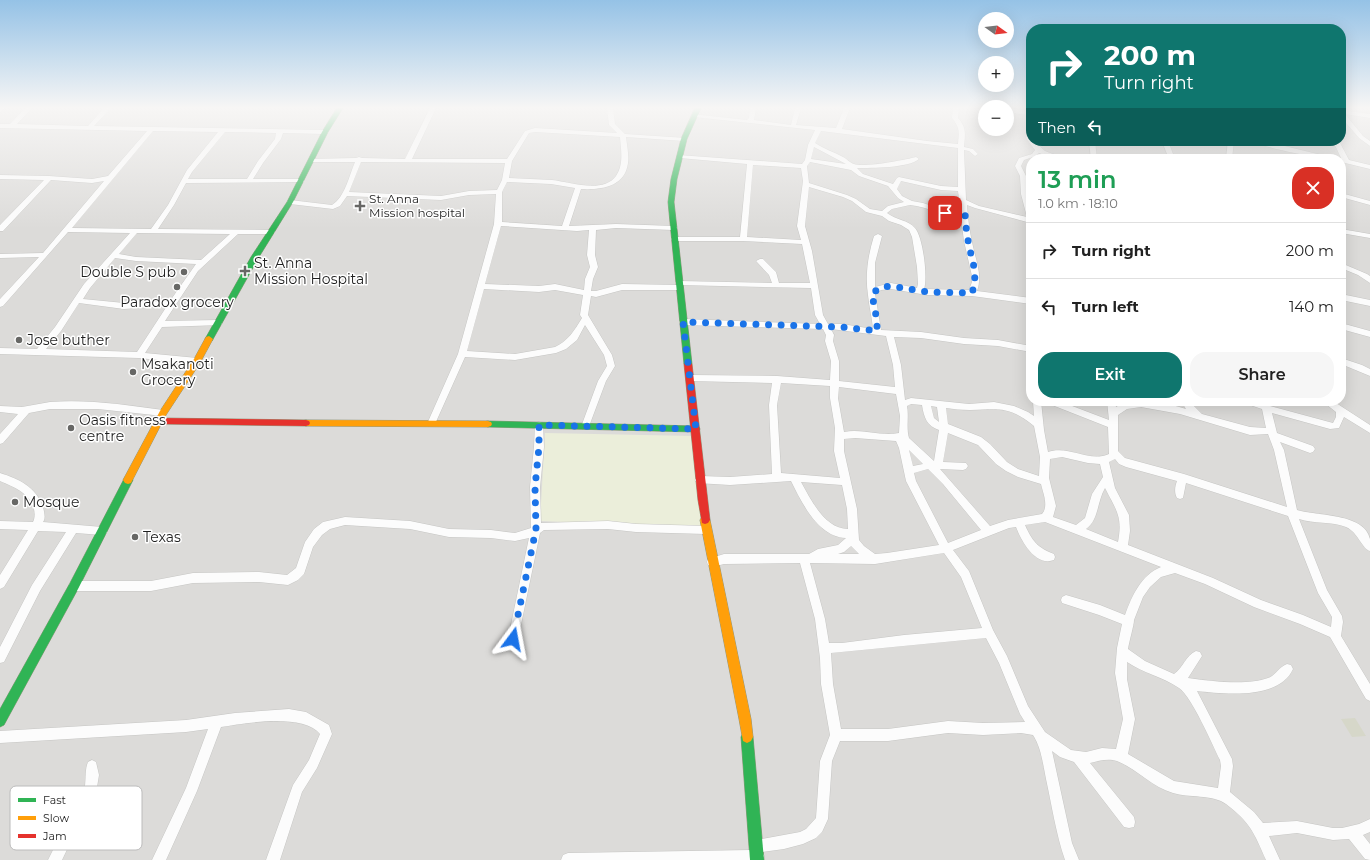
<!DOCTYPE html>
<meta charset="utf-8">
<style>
:root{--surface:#fff;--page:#f6f6f6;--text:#222;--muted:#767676;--line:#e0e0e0;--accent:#0f766e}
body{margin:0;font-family:Montserrat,sans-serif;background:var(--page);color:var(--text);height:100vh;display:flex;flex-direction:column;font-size:15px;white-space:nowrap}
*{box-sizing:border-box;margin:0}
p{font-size:13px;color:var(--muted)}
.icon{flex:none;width:22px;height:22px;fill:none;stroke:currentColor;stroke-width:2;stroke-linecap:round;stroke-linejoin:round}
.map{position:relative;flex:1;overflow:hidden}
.details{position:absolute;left:1026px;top:154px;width:320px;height:252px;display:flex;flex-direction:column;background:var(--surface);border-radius:16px;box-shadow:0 4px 16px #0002}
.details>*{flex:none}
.banner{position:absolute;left:1026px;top:24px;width:320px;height:122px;border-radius:16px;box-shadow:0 4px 16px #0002;background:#0f766e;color:#fff;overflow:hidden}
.needle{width:26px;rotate:105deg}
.tools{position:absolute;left:978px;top:12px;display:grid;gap:8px}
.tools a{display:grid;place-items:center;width:36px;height:36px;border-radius:50%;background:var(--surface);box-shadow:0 4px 16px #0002;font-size:20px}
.pin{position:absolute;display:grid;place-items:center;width:34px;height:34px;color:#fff;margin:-17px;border-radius:8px;box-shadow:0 2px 6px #0006}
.me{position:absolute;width:44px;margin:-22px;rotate:13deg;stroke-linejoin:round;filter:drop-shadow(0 0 3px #0008)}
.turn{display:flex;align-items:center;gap:14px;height:84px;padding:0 12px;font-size:18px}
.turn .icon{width:52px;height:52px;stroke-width:2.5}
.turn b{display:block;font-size:28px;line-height:34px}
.then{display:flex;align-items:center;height:38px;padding:0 12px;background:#0003;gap:8px;font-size:15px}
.round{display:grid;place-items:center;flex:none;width:42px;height:42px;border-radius:16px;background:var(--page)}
.overview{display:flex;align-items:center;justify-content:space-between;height:68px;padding:0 12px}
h1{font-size:24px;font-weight:600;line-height:30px;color:#1e9e55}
.primary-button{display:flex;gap:8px;margin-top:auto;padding:8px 12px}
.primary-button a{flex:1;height:46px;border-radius:16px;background:var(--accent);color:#fff;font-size:16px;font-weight:600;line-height:46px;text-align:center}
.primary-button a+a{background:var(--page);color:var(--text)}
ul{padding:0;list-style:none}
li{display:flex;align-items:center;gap:12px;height:56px;padding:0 12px;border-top:1px solid var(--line)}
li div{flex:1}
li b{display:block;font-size:15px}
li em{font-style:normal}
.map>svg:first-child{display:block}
</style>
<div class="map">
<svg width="1370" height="860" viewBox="0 0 1370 860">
<rect width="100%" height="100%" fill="#edece8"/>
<path fill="#dcdbd9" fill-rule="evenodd" d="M0,108H985V129H1007V108H1031V141H1341V108H1370V860H0ZM1031,159H1341V401H1031Z"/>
<polygon fill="#d6d7c9" points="1355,718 1366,736 1352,737 1341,719"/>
<polygon fill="#ebeeda" points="545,433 694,436 702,527 540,521"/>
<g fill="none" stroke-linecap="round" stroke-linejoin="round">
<defs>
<g id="street">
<polygon points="0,108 5,108 0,112"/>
<path d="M25,108H32L17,124L88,126L104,108H111L94,126L325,130L328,132L325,134L283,133L281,139L263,163L253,179H301L304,181L303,182L186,183L174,205L158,229L271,230L275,232L271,234H238L198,271L165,321L218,320L222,323L221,325L162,327L145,353L197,358L200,359L201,361L200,363L197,364L139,358L0,354V348L37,349L55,327L84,284L130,233L68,232L3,306L0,307V299L39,257L0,258V254L43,253L104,181L92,183L51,180L3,231H0V225L44,180L0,179V175L49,176L92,179L108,176L147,131L0,128V124H10ZM153,131L218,132L187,170L168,205L151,229L72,228ZM225,132L276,133L275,139L258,161L247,179H188L192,172ZM137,233L230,234L201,260L136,257L119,254ZM115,258L136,261L196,264L170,301L124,303L83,299L90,288ZM79,303L124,309L167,306L137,352L46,349L61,331Z"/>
<path d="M430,108H436L412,159H507L525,131L535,128L617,133L609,125L607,108H613L615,124L625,134L686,138V140L684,141L626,137C627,146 629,154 628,163C625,187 601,190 581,189L569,226L616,224L674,226L678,228L674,230L616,228L596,230L595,255L598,267L593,279L591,291H596L622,284L679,285L675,283L679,281L772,283L769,275L756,261L760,259H763L776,272L779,283H810L802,244L743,241H675L671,239L675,237H740L747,164L680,158L678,157V155L802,164L805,160L808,145L815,130L694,117L692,116V114L747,120L749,118L750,108H756L754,120L791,125L795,108H801L796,125L836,128L844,108H850L842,129L927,141L958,144C959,131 960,128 952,118L953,108H959L958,118C967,128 965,134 964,147L973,149L978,154L975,156L969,151L964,150L966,200L979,206L1027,217L1021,194L1020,176L1015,166L1019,158L1032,154L1035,150L1026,138L1028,126L1031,124V141H1034L1045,151L1066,159H1055L1039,153L1036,156L1024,160L1021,166L1026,176L1027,194L1031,208V258L1027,256V222L975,208L967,205C968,217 969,230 972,242C975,259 983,274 977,291L1031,298V304L972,296L927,295L891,289L881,290L875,294L881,330L921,332L964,338L998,340L1031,346V352L998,346L964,344L921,338L894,337L901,365L905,400L911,398L969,404L994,402L1014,406L1028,412L1034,416L1033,401H1041L1044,430L1048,452C1069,445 1089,463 1109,454L1108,427L1047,403L1046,401H1059L1109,420L1107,401H1115L1116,407C1136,395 1165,403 1186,409L1181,401H1189L1202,414L1250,427L1266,428L1262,409L1244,403L1243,401H1269L1270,406L1333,423L1336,417V412L1322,401H1333L1370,425V433L1344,417L1339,428L1330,429L1272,413L1277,433L1313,446L1315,449L1313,452L1310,453L1280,442L1284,450L1297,510C1316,516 1365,513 1370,539C1370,543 1370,547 1370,551C1362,549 1358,532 1346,527C1332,521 1314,524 1299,519L1327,590L1342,616L1343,622L1341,636L1370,684V701L1366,699L1330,637L1300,624L1254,607L1205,584L1175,573L1161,577L1150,587L1143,597L1134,620C1134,625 1129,642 1128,649L1145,661L1174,674C1183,668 1186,655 1196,651L1200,652L1202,656L1188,678C1210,681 1247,686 1268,678C1275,676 1279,667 1287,664L1291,665L1293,669C1279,700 1225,694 1197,691L1232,759L1233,766L1230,792L1254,812L1263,823L1297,821L1333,828H1342L1359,824L1370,819V832L1363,835L1370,844V860L1365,859L1349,839L1333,840L1297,833L1269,836L1280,860H1266C1254,833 1251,823 1226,804C1212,794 1189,798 1173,793C1152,787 1137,769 1117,761C1108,758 1098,761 1090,763L1134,817L1135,822L1134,827L1129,828L1124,827L1074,762L1060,757L1052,751L1072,843L1079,860H1065C1056,834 1052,806 1046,779C1043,764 1041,747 1033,735L1021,733L983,735L948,733L888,741H840L832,761L828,819L822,832L816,838L803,844L784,849L762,852L764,856L762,860H561L563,855L568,853L751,850L750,846L751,841L800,832L806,829L816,818L820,761L830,735L821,684L820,658L815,619L800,563L724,564L712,567L708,565L707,562L708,559L724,554H809L818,549L838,545L846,538C818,537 802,503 791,481L730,485L697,483L695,480L697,477L700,476L730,477L772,474L769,405L772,383L691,381L687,378L691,375L777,376L830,380L831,361L825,341L826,335L823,329L683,325L679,322L683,319L820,324L815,315L811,288L679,285L683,288L682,290H622L596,297L591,296L588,315L612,355L615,366L606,381L588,429H582L581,427L598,381L607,366L604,355L585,325L577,340L566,349L556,353L515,360L465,357L435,424L434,426H428L427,424L458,354L494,224L496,194L469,195L441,200L347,196L340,206L333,209L290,204L287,202L290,200L332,205C345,197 349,176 355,162H311L309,161V159L356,158L359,157L362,158L405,159ZM821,131L958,148V187L941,186L899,177L897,178L893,184L863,174L857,168C871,168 909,168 919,159L916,157C905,160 863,168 854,164C850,163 847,159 843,157C834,152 824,149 815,143ZM535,132L620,137C621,150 624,164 616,176C603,194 570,182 552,180C537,179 523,179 509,178L512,161L529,133ZM814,147L846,164L811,159ZM361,162L505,163L502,180L497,190L469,191L441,196L349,192ZM810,162L851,170L859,176L888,186L898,198L904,202L888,206L882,211L870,209L856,199L847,195L809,183L807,166ZM753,165L801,168L803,181L797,226L801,240L747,237ZM901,181L941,190L958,191L961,213L950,212L923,203L912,201L902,196L897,189ZM507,182L551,184L575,188L562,226L502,222V192ZM809,187L843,197L852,201L866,212L882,216L889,221L901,225L909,230L912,237L917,267L918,284L917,288L891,283L875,287V263L882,236L878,234L874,236C868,255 865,275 868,295C869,306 872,317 873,329L842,324H828L823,315L812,251L805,226ZM910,205C928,207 944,216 961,218L964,241L972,276V282L969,290L924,289C928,278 923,237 915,228C908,220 896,220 887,213L892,209ZM501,226L577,231L589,230L587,255L590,267L585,279L584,290L555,284L539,286L485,284ZM484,289L539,292L555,290L583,295L580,315L582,318C574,331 568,341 555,347L515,354L467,351ZM831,329L886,336L893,365L895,387L839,381V361L833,341L834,335ZM781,383L830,386V398L835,428L834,451L840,478L781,473L777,405ZM839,387L896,394L900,416L899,433C880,437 862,428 844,432L838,398ZM911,404L922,405C924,418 927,426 939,430L934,461L909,438C906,428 909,416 907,406ZM931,406L937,407L939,422L934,418ZM1141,407L1180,414L1250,435L1268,434L1274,450L1287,507L1184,474L1125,458L1118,451V415L1127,409ZM946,408C954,409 962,410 970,410C1001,409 1009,406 1034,426L1040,457L1039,476L1018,469L1007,462L990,444L981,437L948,424ZM948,433L978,445L996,464L1006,471L1018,477L1041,484C1043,493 1049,506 1042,514L1008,520L990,526L940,469L963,470L966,469L968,466L966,463L943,462ZM855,438L896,441L899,448L906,481L939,545L887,553L875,554L864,546L859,540L857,509L844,451V439ZM909,450L923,464L913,466ZM1062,457L1088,463L1100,464L1103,477L1092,494L1085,518L1076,525L1053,517L1056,506L1049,478L1050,459ZM1115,459L1119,464L1126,467L1177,481C1175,486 1174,493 1177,498L1180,499L1183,498L1186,483L1288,516L1318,593L1332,617L1331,627L1303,615L1261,600L1213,578L1128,545L1130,531L1129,515L1115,488L1109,462ZM928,469L943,484L981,530L948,543L916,481L914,473ZM801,482L842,485L847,509L848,529C825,529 811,500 801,482ZM1105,488C1116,510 1123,516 1118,542L1086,529C1099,520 1097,501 1105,488ZM1045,522L1161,567C1141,575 1132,596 1125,615L1100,605L1066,595L1062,597L1061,600L1062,603L1099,615L1122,624L1117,648L1115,673L1123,719L1116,749L1102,748L1086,752L1071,750L1045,732L1028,706L1007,656L993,630L969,571L953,550L1009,528L1016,527C1021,540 1035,567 1054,560L1055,557L1054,554C1038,548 1032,541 1025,525ZM851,546L859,554H838L844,552ZM944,553L961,577L982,628L904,635L842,643H829L825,619L810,563L875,564ZM986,638L999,663L1020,714L1025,722L983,723L948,721L888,729H841L833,684L831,653ZM1127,662C1143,673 1163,677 1179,688C1192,697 1212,744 1220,760L1221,766L1218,788L1174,781L1128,754L1135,719L1127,679Z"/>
<polygon points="1007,108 1028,111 1031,113 1028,115 1007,112"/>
<polygon points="1341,110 1370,114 1370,118 1345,114 1363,136 1370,141 1370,146 1359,138 1341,117"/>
<polygon points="1089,141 1095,141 1097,159 1091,159"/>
<polygon points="1162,141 1168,141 1175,159 1169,159"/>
<polygon points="1228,141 1234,141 1232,159 1226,159"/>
<path d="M1254,141H1264L1338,159C1323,159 1265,149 1254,141Z"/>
<polygon points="1333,141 1339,141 1349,160 1370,165 1370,169 1341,162 1341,159 1338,159 1341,158"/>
<polygon points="1341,193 1370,201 1370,205 1341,197"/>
<polygon points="1341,229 1370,234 1370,238 1341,233"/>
<polygon points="1341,263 1367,274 1370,276 1370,283 1358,275 1341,268"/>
<polygon points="1341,294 1370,300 1370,306 1341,300"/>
<polygon points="1341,323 1370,331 1370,337 1341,329"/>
<polygon points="1341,358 1362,365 1370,369 1370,376 1341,364"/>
<path d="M50,402C88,399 126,405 163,410L167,413L163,416L98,409H50L29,413L3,443L0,444V434L18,414L0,412V406L22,407Z"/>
<polygon points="539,422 542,423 543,425 544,447 540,487 541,523 608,521 636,524 706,526 710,527 711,530 710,533 706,534 636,532 608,529 544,530 540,533 518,639 517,643 513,644 509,643 508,639 529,538 515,541 491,538 449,537 410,529 345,525 330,529 322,535 313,547 304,574 298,580 288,585 259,582 193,583 151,591 74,591 70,589 69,586 70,583 74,581 151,581 193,573 259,572 287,575 296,568 305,542 314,529 323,522 345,517 410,521 449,529 491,530 515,533 531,528 530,487 534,447 535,425 536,423"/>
<path d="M0,473C19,479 36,487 43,507C44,512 46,518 43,522L102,527L106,528L107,531L106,534L102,535L76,533L40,591L4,662L0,663V647L32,585L66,532L38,531L4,587L0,589V575L28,530L0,529V521L33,522C35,518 35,514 34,509C30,493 14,487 0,481Z"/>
<path d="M289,709L306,712L329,725L332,734L317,768L302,792L280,860H266L293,785L309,760L320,734C303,713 246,723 221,727L197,791L166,860H152L186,788L208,729L186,732L0,743V731L186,720L235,713Z"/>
<path d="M92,760L96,762L99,775L97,787L62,860H48L85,786C86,778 85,769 88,762Z"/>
</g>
<g id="fast">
<polygon points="337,108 343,108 328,132 293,202 259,257 212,341 206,341 205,339 251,257 287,202 322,132"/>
<polygon points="695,108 701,108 687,139 677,179 674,202 692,364 688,367 684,364 668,202 671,179 681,139"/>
<polygon points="488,421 696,426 699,427 700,429 699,431 696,432 488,427 485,426 484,424 485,422"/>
<polygon points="128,476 131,477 133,480 78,589 4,725 0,727 0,709 70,583 125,477"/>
<polygon points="747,731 751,733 753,737 764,860 750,860 741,737 743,733"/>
</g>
<g id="slow">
<polygon points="209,336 213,339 200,363 166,415 131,483 128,484 125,483 123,480 160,411 194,359 206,337"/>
<polygon points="306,420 488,421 491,422 492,424 491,426 488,427 306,426 303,425 302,423 303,421"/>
<polygon points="705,516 708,517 710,520 751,719 753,737 751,741 747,743 743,741 739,719 700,520 702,517"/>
</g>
<g id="jam">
<polygon points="688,361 692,364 710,520 708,523 705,524 702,523 698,500 684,364"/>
<polygon points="160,418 306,420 309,421 310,423 309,425 306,426 160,424 157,423 156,421 157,419"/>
</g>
</defs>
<use href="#street" stroke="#c6c6c4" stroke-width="1"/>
<use href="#fast" stroke="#94987e" stroke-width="1"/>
<use href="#slow" stroke="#94987e" stroke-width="1"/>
<use href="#jam" stroke="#94987e" stroke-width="1"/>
<use href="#street" fill="#fcfcfc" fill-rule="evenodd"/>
<use href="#fast" fill="#30b455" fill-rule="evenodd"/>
<use href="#slow" fill="#ff9f0a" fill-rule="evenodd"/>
<use href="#jam" fill="#e5322d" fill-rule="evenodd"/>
</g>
<linearGradient id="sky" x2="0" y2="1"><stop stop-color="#95c2e6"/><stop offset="0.47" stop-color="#f7f6f5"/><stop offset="1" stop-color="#f7f6f5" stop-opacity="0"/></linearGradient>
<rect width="1370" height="229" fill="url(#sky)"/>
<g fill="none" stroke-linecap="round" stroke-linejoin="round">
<path stroke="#1a73e8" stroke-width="7" stroke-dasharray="0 12.6" d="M513,639L536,529L535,487L539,447V425L696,429L683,322L842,327L877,331V321L872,294L879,288L891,286L928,292L972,293C979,272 971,260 968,240C966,231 966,223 965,214L959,216L945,213"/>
</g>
<g fill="#676765" stroke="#fff" stroke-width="1.5">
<path d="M358 200h4v4h4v4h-4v4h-4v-4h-4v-4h4z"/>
<path d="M243 265h4v4h4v4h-4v4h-4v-4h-4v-4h4z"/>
<circle cx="184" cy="272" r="4"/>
<circle cx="177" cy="287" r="4"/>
<circle cx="19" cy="340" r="4"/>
<circle cx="133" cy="372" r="4"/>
<circle cx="71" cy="428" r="4"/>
<circle cx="15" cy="502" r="4"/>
<circle cx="135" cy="537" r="4"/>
</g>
<g text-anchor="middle" stroke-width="3" stroke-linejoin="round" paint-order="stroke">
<g font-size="12" fill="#1f1f1f" stroke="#fff" text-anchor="start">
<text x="369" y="203">St. Anna<tspan x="369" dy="14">Mission hospital</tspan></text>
</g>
<g font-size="14" fill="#1f1f1f" stroke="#fff" text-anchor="start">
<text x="254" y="268">St. Anna<tspan x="254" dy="16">Mission Hospital</tspan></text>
<text x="176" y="277" text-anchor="end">Double S pub</text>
<text x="177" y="307" text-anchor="middle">Paradox grocery</text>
<text x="27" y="345">Jose buther</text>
<text x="141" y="369">Msakanoti<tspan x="141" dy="16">Grocery</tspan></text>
<text x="79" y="425">Oasis fitness<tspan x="79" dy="16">centre</tspan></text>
<text x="23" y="507">Mosque</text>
<text x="143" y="542">Texas</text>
</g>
</g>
<rect x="10" y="786" width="132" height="64" rx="6" fill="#fff" stroke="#bcbcbc" stroke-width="1"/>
<rect x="18" y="798" width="18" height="4" fill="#30b455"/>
<rect x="18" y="816" width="18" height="4" fill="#ff9f0a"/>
<rect x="18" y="834" width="18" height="4" fill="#e5322d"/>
<g font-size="11" fill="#1f1f1f">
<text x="43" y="804">Fast</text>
<text x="43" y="822">Slow</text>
<text x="43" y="840">Jam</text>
</g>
</svg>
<div class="tools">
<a><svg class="needle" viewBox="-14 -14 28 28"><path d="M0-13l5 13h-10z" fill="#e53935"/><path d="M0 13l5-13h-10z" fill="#767676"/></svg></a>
<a>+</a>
<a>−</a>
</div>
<div class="pin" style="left:945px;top:213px;background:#d93025"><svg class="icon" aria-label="arrive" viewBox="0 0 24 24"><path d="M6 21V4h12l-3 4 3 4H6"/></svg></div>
<svg class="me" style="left:513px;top:639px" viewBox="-20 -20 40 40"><path d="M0-17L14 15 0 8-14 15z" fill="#1a73e8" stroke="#fff" stroke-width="4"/></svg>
<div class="banner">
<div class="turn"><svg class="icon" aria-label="right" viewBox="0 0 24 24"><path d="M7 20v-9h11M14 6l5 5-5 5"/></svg><div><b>200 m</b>Turn right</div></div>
<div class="then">Then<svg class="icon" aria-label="left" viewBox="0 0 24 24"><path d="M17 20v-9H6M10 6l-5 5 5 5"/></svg></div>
</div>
<section class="details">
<div class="overview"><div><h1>13 min</h1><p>1.0 km · 18:10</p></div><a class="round" style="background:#d93025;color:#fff"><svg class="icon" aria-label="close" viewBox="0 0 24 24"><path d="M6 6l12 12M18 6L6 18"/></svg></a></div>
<ul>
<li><svg class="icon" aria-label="right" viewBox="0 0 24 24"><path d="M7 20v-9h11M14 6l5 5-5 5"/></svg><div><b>Turn right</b></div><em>200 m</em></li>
<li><svg class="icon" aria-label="left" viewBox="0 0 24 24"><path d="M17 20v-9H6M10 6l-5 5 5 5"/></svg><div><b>Turn left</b></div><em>140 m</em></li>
</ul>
<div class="primary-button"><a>Exit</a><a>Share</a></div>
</section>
</div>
